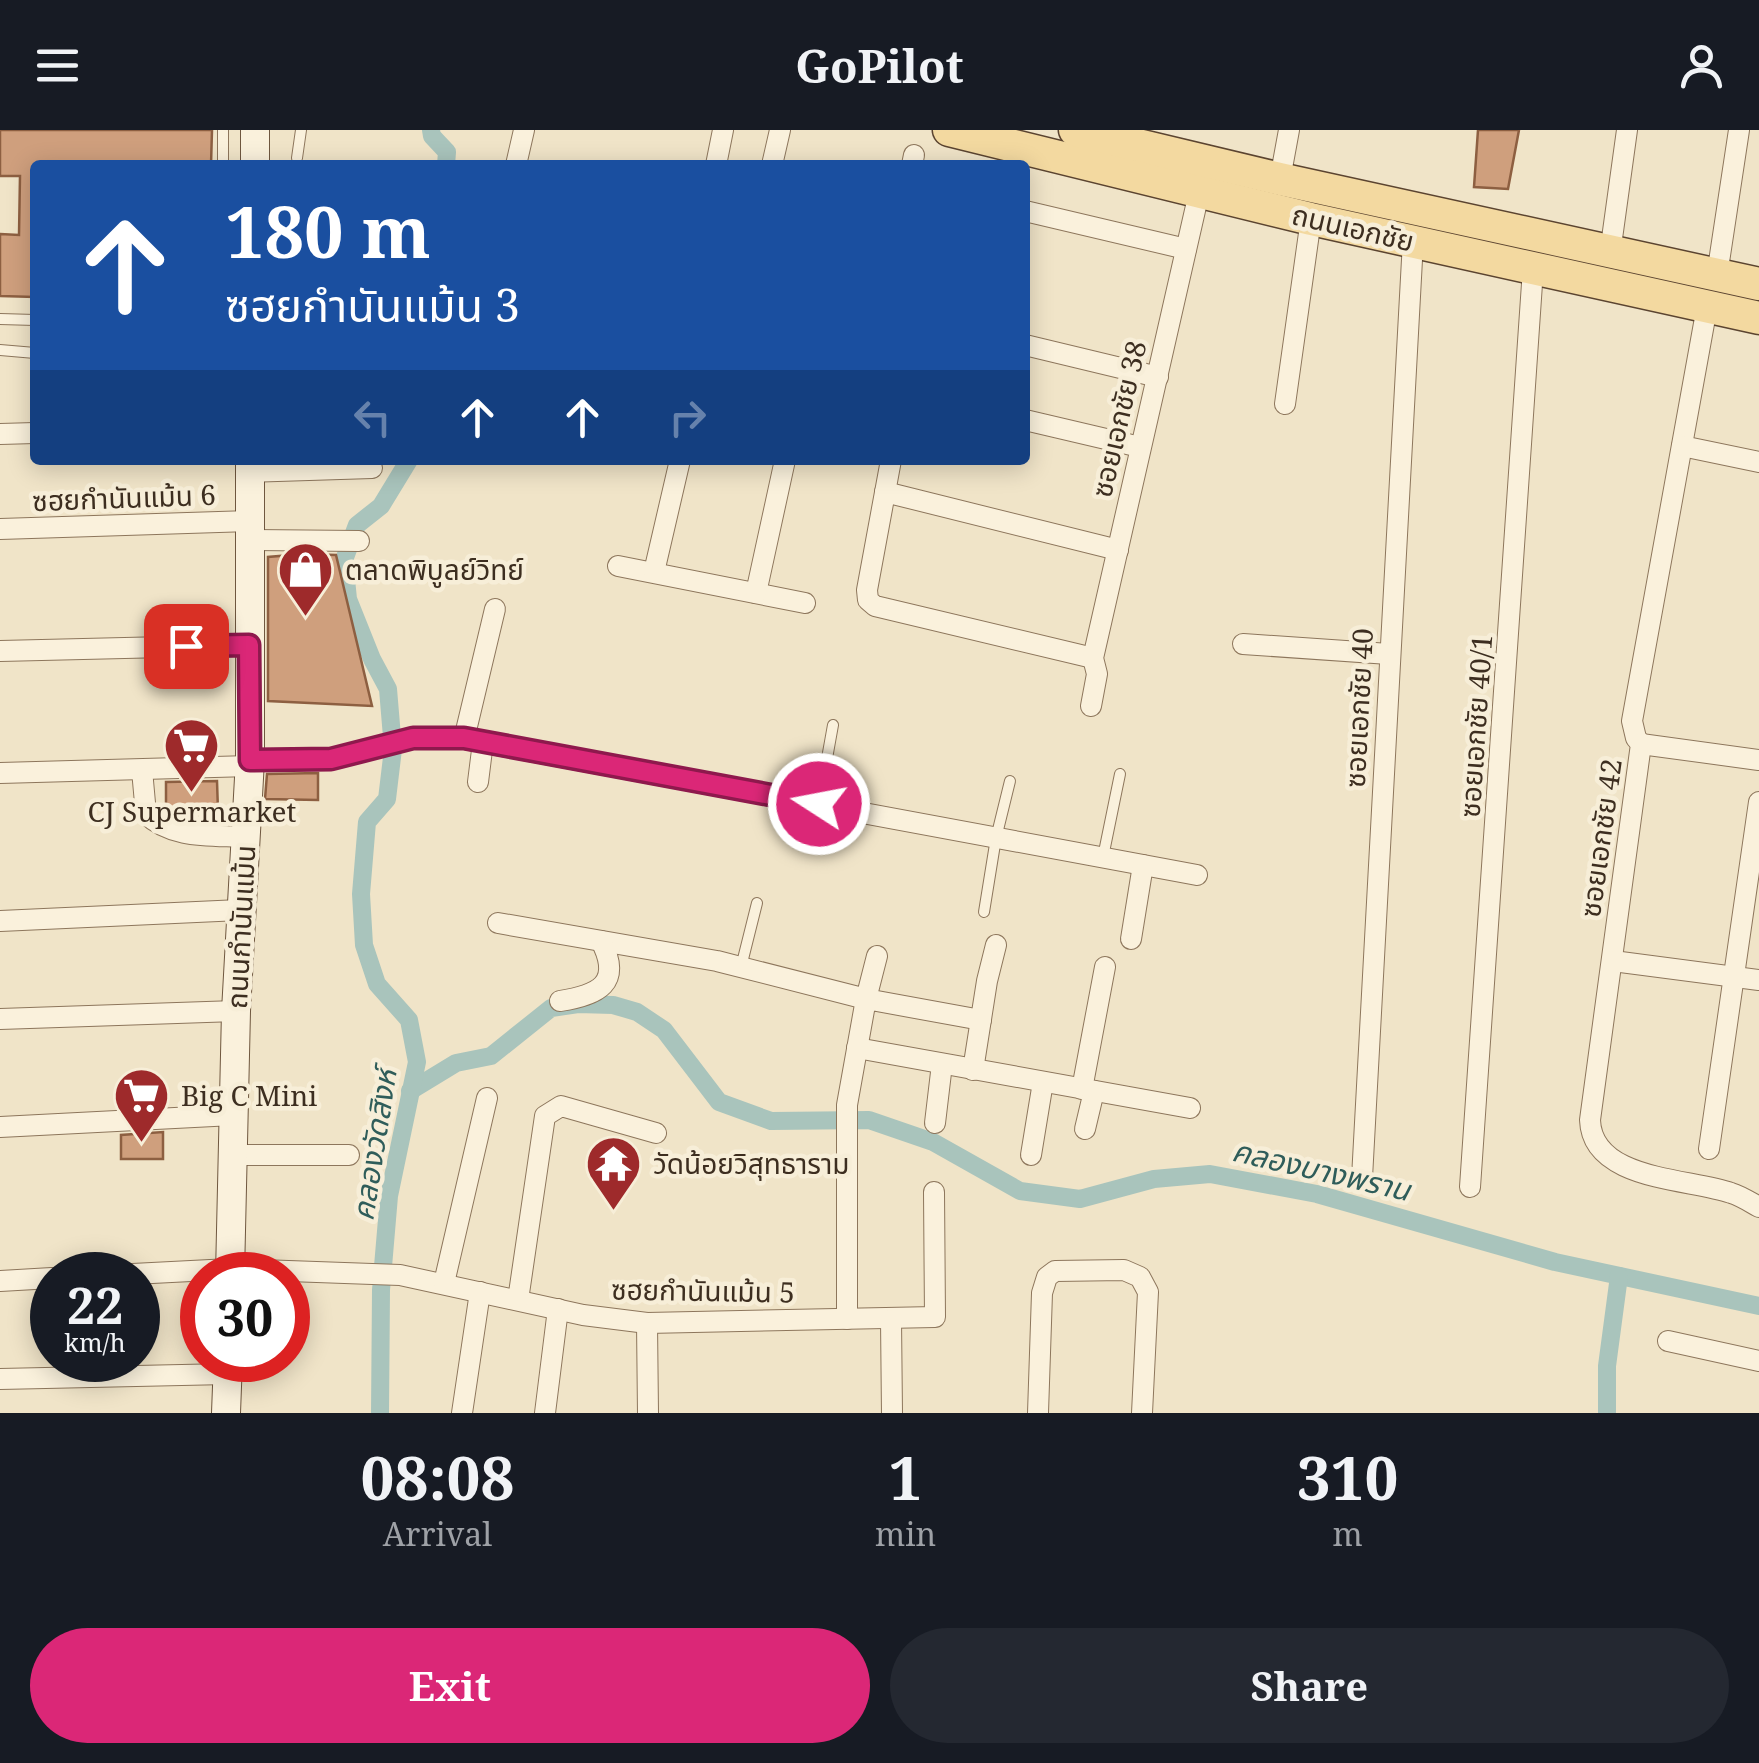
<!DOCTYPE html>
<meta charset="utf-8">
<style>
:root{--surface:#171b24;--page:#242831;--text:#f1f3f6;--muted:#9ea1a6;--accent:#db2777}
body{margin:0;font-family:"Noto Serif","Noto Sans Thai",serif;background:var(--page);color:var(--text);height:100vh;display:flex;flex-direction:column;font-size:38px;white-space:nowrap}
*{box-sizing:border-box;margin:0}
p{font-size:32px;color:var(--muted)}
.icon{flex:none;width:55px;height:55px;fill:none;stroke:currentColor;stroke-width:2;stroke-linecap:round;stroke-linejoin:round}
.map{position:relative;height:1283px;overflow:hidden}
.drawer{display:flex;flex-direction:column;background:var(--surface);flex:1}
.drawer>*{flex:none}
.banner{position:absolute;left:30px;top:30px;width:1000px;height:305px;border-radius:10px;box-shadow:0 5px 25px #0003;background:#1a4fa0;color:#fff;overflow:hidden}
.speed{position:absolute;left:30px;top:1122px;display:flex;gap:20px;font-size:50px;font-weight:700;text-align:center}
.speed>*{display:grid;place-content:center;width:130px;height:130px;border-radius:50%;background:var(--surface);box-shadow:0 5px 25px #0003;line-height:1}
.speed small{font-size:25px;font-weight:400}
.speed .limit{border:15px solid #d22;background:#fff;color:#111}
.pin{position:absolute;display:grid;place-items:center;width:85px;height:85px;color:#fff;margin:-42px;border-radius:20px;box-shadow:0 5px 15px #0006}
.me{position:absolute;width:110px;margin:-55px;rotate:281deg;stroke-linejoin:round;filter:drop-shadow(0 0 8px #0008)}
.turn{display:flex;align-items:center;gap:35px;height:210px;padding:0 30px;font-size:45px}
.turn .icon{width:130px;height:130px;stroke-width:2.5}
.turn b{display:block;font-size:70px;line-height:85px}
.lanes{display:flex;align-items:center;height:95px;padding:0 30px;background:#0003;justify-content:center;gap:50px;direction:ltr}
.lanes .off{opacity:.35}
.eta{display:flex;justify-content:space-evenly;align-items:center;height:170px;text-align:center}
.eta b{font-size:60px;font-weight:700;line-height:70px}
.button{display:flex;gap:20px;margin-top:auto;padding:20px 30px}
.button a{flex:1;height:115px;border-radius:60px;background:var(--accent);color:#fff;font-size:40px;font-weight:700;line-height:115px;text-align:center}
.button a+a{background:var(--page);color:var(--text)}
header{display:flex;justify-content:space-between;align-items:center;height:130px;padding:0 30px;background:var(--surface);font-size:45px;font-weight:700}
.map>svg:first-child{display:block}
</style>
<header><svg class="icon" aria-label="menu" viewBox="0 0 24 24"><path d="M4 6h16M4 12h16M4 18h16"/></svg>GoPilot<svg class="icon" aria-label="person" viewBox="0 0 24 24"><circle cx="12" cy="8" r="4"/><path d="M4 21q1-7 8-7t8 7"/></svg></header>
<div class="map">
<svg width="1759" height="1283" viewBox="0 0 1759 1283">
<rect width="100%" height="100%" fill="#f0e4c8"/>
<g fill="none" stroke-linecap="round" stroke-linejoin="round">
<g stroke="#a9c4bc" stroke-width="18">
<polyline points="431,0 432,6 447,22 446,35"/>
<polyline points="410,961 456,933 491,926 551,878 578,874 613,875 637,882 664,900 719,972 771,991 869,990 933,1012 1020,1061 1080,1069 1154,1049 1210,1044 1317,1064 1555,1132 1759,1176"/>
<polyline points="380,1283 381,1160 389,1066 417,932 409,890 377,854 364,815 361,764 367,692 387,669 393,619 388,559 372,529 348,469 344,430 357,395 381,376 409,330"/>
<polyline points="1607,1283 1607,1236 1619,1146"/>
</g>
</g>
<g fill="#cf9f7d" stroke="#8d5f41" stroke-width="2.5">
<polygon points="0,0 212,0 211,35 35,35 35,167 0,166 0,104 19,105 20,46 0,46"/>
<polygon points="1478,0 1519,0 1508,59 1474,57"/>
<polygon points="303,424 336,425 372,576 268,571 268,427"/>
<polygon points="318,643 318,670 265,669 267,644"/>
<polygon points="217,651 218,681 166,681 166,652"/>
<polygon points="163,1002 163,1029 121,1029 121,1005"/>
</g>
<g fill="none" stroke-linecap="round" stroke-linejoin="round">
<defs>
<g id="lane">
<polyline points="223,0 223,35"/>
<polyline points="297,28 301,0"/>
<polyline points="0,189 35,190"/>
<polyline points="0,220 35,223"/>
<polyline points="819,673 833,595"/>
<polyline points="1103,727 1120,644"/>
<polyline points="984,782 996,708 1010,651"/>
<polyline points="741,837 757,773"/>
</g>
<g id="street">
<polyline points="516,35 524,0"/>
<polyline points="716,35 723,0"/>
<polyline points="772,35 780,0"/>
<polyline points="912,35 914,25"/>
<polyline points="1280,49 1289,0"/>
<polyline points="1025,81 1186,119"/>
<polyline points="1610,123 1627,0"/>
<polyline points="1717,145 1739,0"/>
<path d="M1707,177L1632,591L1636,608L1641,614L1590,990C1592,1051 1689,1048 1731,1063C1741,1066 1750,1072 1759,1077"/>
<polyline points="1025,215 1158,247"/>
<polyline points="1285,274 1311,89"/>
<polyline points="1025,290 1140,317"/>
<polyline points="0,304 35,303"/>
<polyline points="1682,316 1759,332"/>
<polyline points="891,330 867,460 868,470 875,476 1093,528"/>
<polyline points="250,342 372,338"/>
<polyline points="885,362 1118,420"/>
<polyline points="0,399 250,391"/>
<polyline points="250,410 359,411"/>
<polyline points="618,436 805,473"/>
<polyline points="654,442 680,330"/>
<polyline points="756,463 785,330"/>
<polyline points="1243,514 1389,524"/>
<polyline points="0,521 249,515"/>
<polyline points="1091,576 1097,544 1093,528 1199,63"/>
<polyline points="464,609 495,479"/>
<polyline points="1641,614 1759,630"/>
<polyline points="250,630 331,629 413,608 464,609 1197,745"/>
<path d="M142,640L146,684C172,709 211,705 245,707"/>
<polyline points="0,643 250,636"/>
<polyline points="478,652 483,612"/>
<polyline points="0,791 240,780"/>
<polyline points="498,793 717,831 866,869 877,826"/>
<polyline points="1131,809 1143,735"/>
<polyline points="1613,831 1759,850"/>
<path d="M560,871C598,865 623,854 601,811"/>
<polyline points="0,889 236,881"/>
<polyline points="857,918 1190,978"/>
<polyline points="973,940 987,851 996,815"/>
<polyline points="1082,959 1105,837"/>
<polyline points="935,993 942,934"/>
<polyline points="0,997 233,985"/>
<polyline points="1085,999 1094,961"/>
<polyline points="1709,1019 1759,672"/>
<polyline points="232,1025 349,1025"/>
<polyline points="1031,1025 1043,952"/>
<polyline points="1362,1048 1413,111"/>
<polyline points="1470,1057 1533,139"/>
<polyline points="113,1145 230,1139 400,1145 583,1185 647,1193 935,1187 934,1062"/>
<polyline points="0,1151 52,1148"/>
<polyline points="444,1153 487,968"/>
<polyline points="518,1170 545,986 561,976 656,1003"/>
<polyline points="847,1189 847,975 866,869 981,890"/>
<polyline points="891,1190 892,1283"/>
<polyline points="647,1193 648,1283"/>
<polyline points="1668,1211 1759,1231"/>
<polyline points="0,1249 227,1244"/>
<polyline points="462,1283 480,1162"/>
<polyline points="545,1283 558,1179"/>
<polyline points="1038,1283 1042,1163 1047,1147 1055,1141 1124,1140 1140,1147 1148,1162 1142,1283"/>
</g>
<g id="secondary">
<polyline points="255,35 255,0"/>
<polyline points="230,1145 236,881 250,630 250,330"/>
<polyline points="226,1283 228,1230"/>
</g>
<g id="primary">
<polyline points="949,0 1311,89 1759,188"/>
<polyline points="1075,0 1280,49 1759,154"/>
</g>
</defs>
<use href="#lane" stroke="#8d765c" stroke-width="12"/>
<use href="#street" stroke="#8d765c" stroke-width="22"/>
<use href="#secondary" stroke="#6f573f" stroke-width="30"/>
<use href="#primary" stroke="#5b4430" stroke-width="35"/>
<use href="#lane" stroke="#faf1dc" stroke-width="10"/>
<use href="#street" stroke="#faf1dc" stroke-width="20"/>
<use href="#secondary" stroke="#faf1dc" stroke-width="28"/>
<use href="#primary" stroke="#f3d9a0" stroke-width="32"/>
</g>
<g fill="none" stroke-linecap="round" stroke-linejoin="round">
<defs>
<polyline id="route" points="186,516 249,515 250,630 331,629 413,608 464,608 819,674"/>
</defs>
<use href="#route" stroke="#8e194d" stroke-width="25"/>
<use href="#route" stroke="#db2777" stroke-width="18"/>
</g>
<defs>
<symbol id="shop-pin" viewBox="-11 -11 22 30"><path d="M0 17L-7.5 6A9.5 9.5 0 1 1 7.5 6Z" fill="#9e2a2b" stroke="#f7eed8"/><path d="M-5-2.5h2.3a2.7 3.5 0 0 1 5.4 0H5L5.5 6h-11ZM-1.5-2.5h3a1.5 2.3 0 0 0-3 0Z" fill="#fff"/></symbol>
<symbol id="supermarket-pin" viewBox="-11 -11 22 30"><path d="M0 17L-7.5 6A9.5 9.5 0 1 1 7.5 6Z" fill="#9e2a2b" stroke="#f7eed8"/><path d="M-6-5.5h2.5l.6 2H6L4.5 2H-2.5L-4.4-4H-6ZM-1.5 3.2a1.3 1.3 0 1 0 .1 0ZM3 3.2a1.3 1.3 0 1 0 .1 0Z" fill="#fff"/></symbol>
<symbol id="temple-pin" viewBox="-11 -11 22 30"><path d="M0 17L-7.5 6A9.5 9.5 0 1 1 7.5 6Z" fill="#9e2a2b" stroke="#f7eed8"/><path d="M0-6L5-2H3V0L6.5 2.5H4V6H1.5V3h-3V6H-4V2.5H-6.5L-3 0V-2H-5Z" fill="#fff"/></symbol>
</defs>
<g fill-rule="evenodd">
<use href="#shop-pin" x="274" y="408" width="63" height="86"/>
<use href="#supermarket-pin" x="160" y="584" width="63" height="86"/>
<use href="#supermarket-pin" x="110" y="934" width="63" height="86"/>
<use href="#temple-pin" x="582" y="1002" width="63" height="86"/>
</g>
<g text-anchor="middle" stroke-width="9" stroke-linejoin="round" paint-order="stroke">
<g font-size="28" fill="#3d2e20" stroke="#f7eed8">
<text transform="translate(1353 98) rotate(13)" y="10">ถนนเอกชัย</text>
<text transform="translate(1119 289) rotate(-77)" y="10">ซอยเอกชัย 38</text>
<text transform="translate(124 368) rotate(-2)" y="10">ซฮยกำนันแม้น 6</text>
<text transform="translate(1359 578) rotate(-87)" y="10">ซอยเอกชัย 40</text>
<text transform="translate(1476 596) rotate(-86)" y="10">ซอยเอกชัย 40/1</text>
<text transform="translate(1601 708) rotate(-82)" y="10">ซอยเอกชัย 42</text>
<text transform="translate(241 797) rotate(-87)" y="10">ถนนกำนันแม้น</text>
<text transform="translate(703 1161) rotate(1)" y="10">ซฮยกำนันแม้น 5</text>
</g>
<g font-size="28" fill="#3d2e20" stroke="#f7eed8" text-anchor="start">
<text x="345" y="450">ตลาดพิบูลย์วิทย์</text>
<text x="192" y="692" text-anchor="middle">CJ Supermarket</text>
<text x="181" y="976">Big C Mini</text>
<text x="653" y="1044">วัดน้อยวิสุทธาราม</text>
</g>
<g font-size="30" font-style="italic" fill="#2f5d5a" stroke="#f7eed8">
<text transform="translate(375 1015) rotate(-81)" y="10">คลองวัดสิงห์</text>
<text transform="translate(1321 1041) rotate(13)" y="10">คลองบางพราน</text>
</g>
</g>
</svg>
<div class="speed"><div>22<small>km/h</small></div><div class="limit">30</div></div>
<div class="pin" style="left:186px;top:516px;background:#d93025"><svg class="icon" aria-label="arrive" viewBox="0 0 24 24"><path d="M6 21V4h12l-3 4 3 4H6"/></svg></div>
<svg class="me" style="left:819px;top:674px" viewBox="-20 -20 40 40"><circle r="17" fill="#db2777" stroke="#fff" stroke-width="3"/><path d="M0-11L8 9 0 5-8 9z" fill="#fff"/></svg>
<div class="banner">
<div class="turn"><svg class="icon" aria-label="ahead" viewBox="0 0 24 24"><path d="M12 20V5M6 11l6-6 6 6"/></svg><div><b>180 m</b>ซฮยกำนันแม้น 3</div></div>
<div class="lanes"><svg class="icon off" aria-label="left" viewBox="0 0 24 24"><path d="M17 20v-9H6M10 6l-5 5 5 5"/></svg><svg class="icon" aria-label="ahead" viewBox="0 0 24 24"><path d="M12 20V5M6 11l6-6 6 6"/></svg><svg class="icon" aria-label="ahead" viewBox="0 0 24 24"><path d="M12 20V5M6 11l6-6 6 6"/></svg><svg class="icon off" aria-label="right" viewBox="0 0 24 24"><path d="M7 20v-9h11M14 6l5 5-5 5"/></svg></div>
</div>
</div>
<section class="drawer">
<div class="eta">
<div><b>08:08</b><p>Arrival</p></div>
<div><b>1</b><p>min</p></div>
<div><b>310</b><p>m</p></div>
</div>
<div class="button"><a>Exit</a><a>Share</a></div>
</section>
